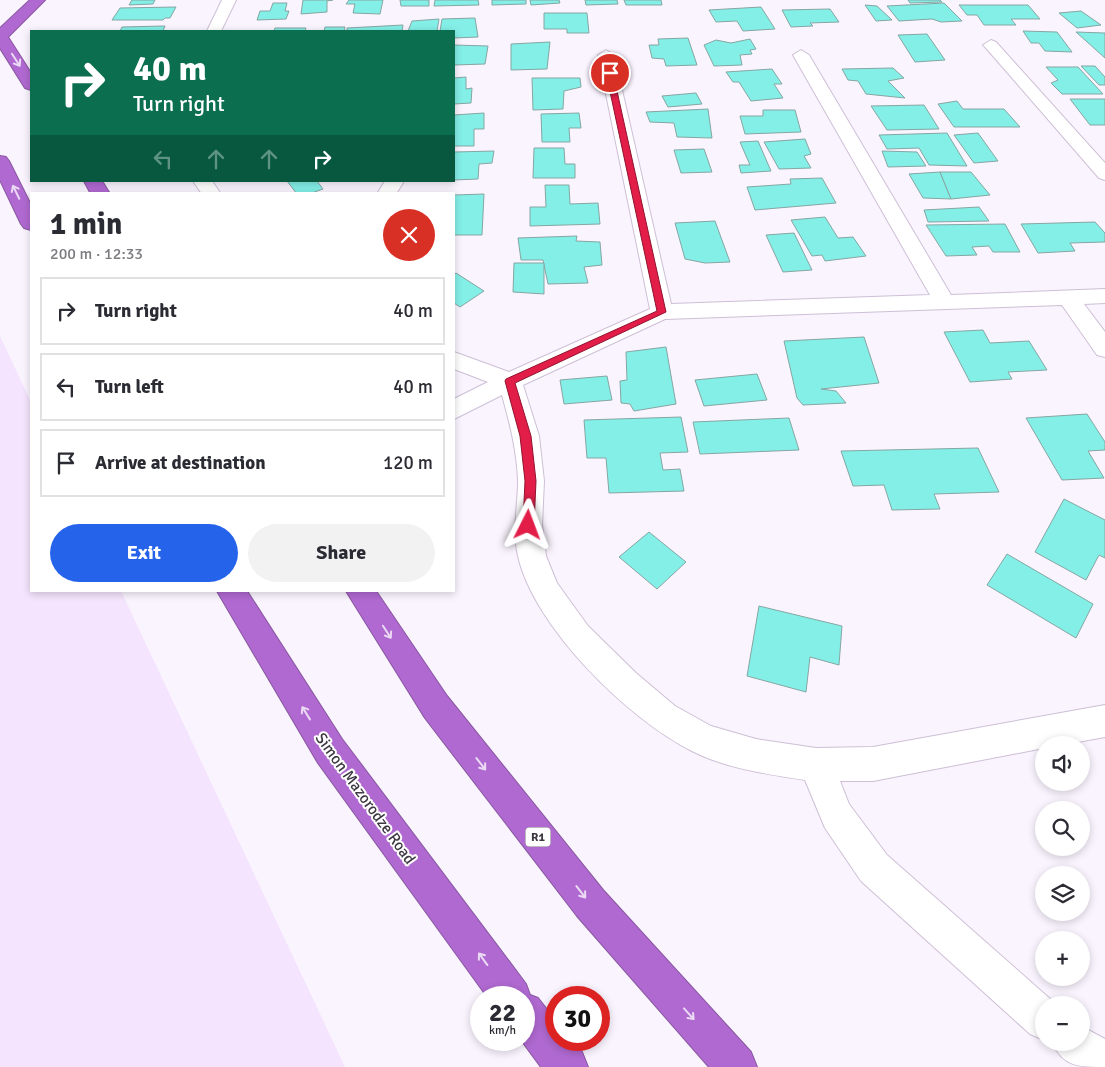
<!DOCTYPE html>
<meta charset="utf-8">
<style>
:root{--surface:#fff;--page:#f2f2f3;--text:#2b2b33;--muted:#7c7c81;--line:#e1e1e2;--accent:#2563eb}
body{margin:0;font-family:Signika,sans-serif;background:var(--page);color:var(--text);height:100vh;display:flex;flex-direction:column;font-size:19px;white-space:nowrap}
*{box-sizing:border-box;margin:0}
p{font-size:16px;color:var(--muted)}
.icon{flex:none;width:28px;height:28px;fill:none;stroke:currentColor;stroke-width:2;stroke-linecap:round;stroke-linejoin:round}
.map{position:relative;flex:1;overflow:hidden}
.details{position:absolute;left:30px;top:192px;width:425px;height:400px;display:flex;flex-direction:column;background:var(--surface);border-radius:0px;box-shadow:0 2px 8px #0003}
.details>*{flex:none}
.guide{position:absolute;left:30px;top:30px;width:425px;height:152px;border-radius:0px;box-shadow:0 2px 8px #0003;background:#0b6e4f;color:#fff;overflow:hidden}
.controls{position:absolute;left:1035px;top:736px;display:grid;gap:10px}
.controls a{display:grid;place-items:center;width:55px;height:55px;border-radius:50%;background:var(--surface);box-shadow:0 2px 8px #0003;font-size:25px}
.speed{position:absolute;left:470px;top:986px;display:flex;gap:10px;font-size:25px;font-weight:700;text-align:center}
.speed>*{display:grid;place-content:center;width:65px;height:65px;border-radius:50%;background:var(--surface);box-shadow:0 2px 8px #0003;line-height:1}
.speed small{font-size:12px;font-weight:400}
.speed .limit{border:8px solid #d22;background:#fff;color:#111}
.pin{position:absolute;display:grid;place-items:center;width:42px;height:42px;color:#fff;margin:-21px;border:2px solid #fff;border-radius:50%;box-shadow:0 1px 5px #0007}
.me{position:absolute;width:55px;margin:-28px;rotate:3deg;stroke-linejoin:round;filter:drop-shadow(0 0 4px #0008)}
.turn{display:flex;align-items:center;gap:18px;height:105px;padding:0 20px;font-size:22px}
.turn .icon{width:65px;height:65px;stroke-width:2.5}
.turn b{display:block;font-size:35px;line-height:42px}
.lanes{display:flex;align-items:center;height:48px;padding:0 20px;background:#0003;justify-content:center;gap:25px;direction:ltr}
.lanes .off{opacity:.35}
.round{display:grid;place-items:center;flex:none;width:52px;height:52px;border-radius:26px;background:var(--page)}
.headline{display:flex;align-items:center;justify-content:space-between;height:85px;padding:0 20px}
h1{font-size:30px;font-weight:700;line-height:38px}
.button{display:flex;gap:10px;margin-top:auto;padding:10px 20px}
.button a{flex:1;height:58px;border-radius:30px;background:var(--accent);color:#fff;font-size:20px;font-weight:700;line-height:58px;text-align:center}
.button a+a{background:var(--page);color:var(--text)}
ul{padding:0;list-style:none}
li{display:flex;align-items:center;gap:15px;height:68px;margin:0 10px 8px;padding:0 10px;border:2px solid var(--line);border-radius:0px}
li div{flex:1}
li b{display:block;font-size:19px}
li em{font-style:normal}
.map>svg:first-child{display:block}
</style>
<div class="map">
<svg width="1105" height="1067" viewBox="0 0 1105 1067">
<rect width="100%" height="100%" fill="#faf4fe"/>
<polygon fill="#f4e4fd" points="0,336 31,402 31,591 121,591 345,1067 0,1067"/>
<g fill="#84efe7" stroke="#85a6a3">
<polygon points="132,0 155,0 153,4 129,5"/>
<polygon points="303,0 333,0 327,1 327,12 301,14"/>
<polygon points="349,0 383,0 380,14 353,13 355,4 346,4"/>
<polygon points="400,0 429,0 429,6 401,6"/>
<polygon points="435,0 478,0 479,5 434,6"/>
<polygon points="492,0 526,0 526,4 492,5"/>
<polygon points="530,0 559,0 560,3 531,5"/>
<polygon points="585,0 617,0 618,4 586,5"/>
<polygon points="624,0 661,0 662,5 626,5"/>
<polygon points="908,0 940,0 942,2 910,3"/>
<polygon points="273,3 287,3 285,11 289,11 286,19 257,20 260,11 270,11"/>
<polygon points="944,3 962,21 941,22 932,19 899,21 887,6"/>
<polygon points="865,5 877,6 892,20 876,21"/>
<polygon points="959,5 1028,5 1040,19 1011,19 1016,25 984,25 977,15 967,15"/>
<polygon points="176,7 170,18 165,18 163,20 112,20 120,8"/>
<polygon points="761,7 775,29 743,31 737,21 716,22 709,10"/>
<polygon points="830,9 839,22 810,23 813,26 791,27 782,10"/>
<polygon points="1081,11 1101,25 1077,28 1059,13"/>
<polygon points="544,13 587,13 589,33 567,33 567,29 544,29"/>
<polygon points="475,18 478,37 454,38 454,31 440,31 442,19"/>
<polygon points="439,19 437,31 408,31 412,21"/>
<polygon points="403,25 402,31 347,31 347,28"/>
<polygon points="165,26 163,31 120,31 122,27"/>
<polygon points="325,27 345,27 344,31 324,31"/>
<polygon points="275,28 306,28 305,31 274,31"/>
<polygon points="1023,31 1057,32 1072,52 1045,51 1039,43 1031,43"/>
<polygon points="1076,32 1105,33 1105,58"/>
<polygon points="927,34 945,60 915,62 898,35"/>
<polygon points="688,38 697,65 666,66 664,59 652,58 649,45 659,45 658,39"/>
<polygon points="750,39 756,49 750,50 752,54 740,55 742,65 714,66 704,45 716,40 731,43"/>
<polygon points="550,42 547,69 511,70 511,44"/>
<polygon points="454,45 488,46 485,64 454,65"/>
<polygon points="1081,66 1095,66 1105,77 1105,85 1099,85"/>
<polygon points="1046,67 1078,67 1103,94 1062,94 1051,83 1058,80"/>
<polygon points="893,68 904,78 888,81 905,98 866,94 858,81 848,80 842,69"/>
<polygon points="772,69 782,84 774,84 783,98 751,101 739,82 733,82 726,72"/>
<polygon points="466,77 466,89 472,88 471,103 454,104 454,78"/>
<polygon points="532,78 580,78 581,87 564,91 563,109 533,110"/>
<polygon points="696,93 702,104 668,107 662,96"/>
<polygon points="1070,99 1105,99 1105,125 1090,125"/>
<polygon points="957,101 963,109 1004,109 1020,127 954,127 938,104"/>
<polygon points="924,105 939,129 887,130 871,106"/>
<polygon points="708,109 712,138 677,137 674,123 650,122 646,112"/>
<polygon points="763,110 795,110 801,132 745,134 740,116 763,116"/>
<polygon points="484,113 484,129 474,129 474,146 454,146 454,115"/>
<polygon points="579,113 581,128 569,128 570,142 542,142 541,114"/>
<polygon points="947,133 967,166 929,165 919,148 887,149 879,135"/>
<polygon points="978,133 998,161 974,163 954,135"/>
<polygon points="805,139 811,154 804,156 811,168 779,169 764,142"/>
<polygon points="758,141 771,171 741,173 739,165 750,165 740,142"/>
<polygon points="534,148 564,148 565,164 575,164 575,178 533,178"/>
<polygon points="704,149 712,172 681,173 674,150"/>
<polygon points="494,151 492,163 479,164 478,179 454,180 454,152"/>
<polygon points="882,151 917,152 926,166 888,167"/>
<polygon points="940,172 951,199 923,198 909,174"/>
<polygon points="940,172 971,172 990,195 951,199"/>
<polygon points="822,178 836,203 755,210 747,187 791,184 790,179"/>
<polygon points="287,181 317,181 323,189 309,194 297,194"/>
<polygon points="545,185 569,185 570,204 598,203 600,224 530,226 530,207 546,207"/>
<polygon points="484,194 482,235 454,235 454,195"/>
<polygon points="979,207 989,221 928,222 924,210"/>
<polygon points="825,217 838,238 853,237 866,256 825,261 822,255 812,256 791,220"/>
<polygon points="715,221 730,262 705,263 685,259 675,223"/>
<polygon points="1095,222 1105,233 1105,242 1070,243 1075,251 1038,253 1021,224"/>
<polygon points="1005,224 1020,252 993,252 989,246 972,247 977,255 946,256 926,225"/>
<polygon points="794,233 812,270 783,272 766,235"/>
<polygon points="577,236 576,241 600,242 602,265 584,267 588,283 548,284 543,260 521,260 518,238"/>
<polygon points="514,263 544,263 544,294 513,292"/>
<polygon points="456,273 484,291 460,307 454,303 454,275"/>
<polygon points="983,330 990,343 1029,341 1047,370 1008,372 1012,379 970,382 944,332"/>
<polygon points="864,337 879,383 821,389 836,391 846,403 803,405 797,398 784,341"/>
<polygon points="666,347 676,404 634,411 630,404 621,403 620,381 627,380 626,352"/>
<polygon points="757,374 767,400 704,406 695,380"/>
<polygon points="607,376 612,400 564,404 560,380"/>
<polygon points="1087,414 1105,442 1105,450 1088,451 1104,478 1062,480 1026,418"/>
<polygon points="681,417 688,452 660,453 663,470 680,469 684,491 609,493 606,458 587,458 584,420"/>
<polygon points="789,418 799,450 700,454 693,422"/>
<polygon points="978,448 999,492 934,494 940,509 892,510 884,485 853,486 841,451"/>
<polygon points="1064,499 1105,520 1105,558 1099,555 1086,580 1035,552"/>
<polygon points="649,532 686,562 657,589 619,557"/>
<polygon points="1007,554 1093,604 1076,638 987,585"/>
<polygon points="759,606 842,626 839,665 810,657 806,692 747,676"/>
</g>
<g fill="none" stroke-linecap="round" stroke-linejoin="round">
<defs>
<g id="minor">
<polygon points="222,0 236,0 221,31 207,31"/>
<polygon points="991,40 996,42 1105,163 1105,180 1099,178 986,48 983,45"/>
<path d="M606,50L614,55L671,304L930,295L793,55L801,50L809,55L951,295L1105,289V303L1084,304L1105,332V357L1097,355L1062,305L665,319L523,385L539,436L544,481L542,525L546,556L557,583L588,626L636,673L675,706L711,726L756,739L816,748L873,747L1105,705V737L1061,745H1044V748L873,781H840L849,804L887,855L1057,1005H1044V1040L1030,1034L861,881L825,828L805,780C768,774 727,769 692,751C628,719 534,627 518,556C512,530 518,506 518,481C517,451 510,424 502,395L454,419V399L488,382L454,369V352L509,372L650,309L598,55Z"/>
<polygon points="193,181 212,181 221,194 202,194"/>
<polygon points="385,181 404,181 396,194 377,194"/>
<path d="M1081,1026L1105,1039V1067C1079,1067 1063,1067 1052,1042H1081Z"/>
</g>
<g id="highway">
<polygon points="30,0 45,0 8,37 31,73 31,90 25,88 0,48 0,28"/>
<polygon points="0,156 6,157 9,161 31,205 31,230 24,228 21,224 0,180"/>
<polygon points="84,181 102,181 110,194 91,194"/>
<polygon points="217,591 247,591 342,739 526,984 530,995 538,998 556,1021 556,1040 572,1040 582,1052 588,1067 541,1067 521,1040 524,1040 524,998 488,998 318,763"/>
<polygon points="346,591 376,591 447,696 603,890 751,1052 757,1067 709,1067 577,916 425,718"/>
</g>
</defs>
<use href="#minor" stroke="#cebfd6" stroke-width="2"/>
<use href="#highway" stroke="#88589f" stroke-width="2"/>
<use href="#minor" fill="#fff" fill-rule="evenodd"/>
<use href="#highway" fill="#b069d1" fill-rule="evenodd"/>
</g>
<defs><path id="oneway-shaft" d="M-6 0H5M1.5-3L5.5 0L1.5 3" fill="none" stroke-width="1.6" stroke-linecap="round" stroke-linejoin="round" transform="scale(1.25)"/></defs>
<g stroke="#ebdaf4">
<use href="#oneway-shaft" transform="translate(16 60) rotate(57)"/>
<use href="#oneway-shaft" transform="translate(16 192) rotate(-116)"/>
<use href="#oneway-shaft" transform="translate(387 632) rotate(57)"/>
<use href="#oneway-shaft" transform="translate(306 713) rotate(-122)"/>
<use href="#oneway-shaft" transform="translate(481 764) rotate(52)"/>
<use href="#oneway-shaft" transform="translate(581 892) rotate(52)"/>
<use href="#oneway-shaft" transform="translate(483 959) rotate(-126)"/>
<use href="#oneway-shaft" transform="translate(689 1014) rotate(48)"/>
</g>
<polygon fill="#e11d48" stroke="#92132f" points="610,71 613,73 666,312 515,383 531,436 536,481 534,525 528,529 523,525 525,481 520,436 505,381 506,379 657,311 606,73"/>
<g text-anchor="middle" stroke-width="4" stroke-linejoin="round" paint-order="stroke">
<rect fill="#fff" stroke="#77737a" stroke-width="1" x="525.5" y="827.5" width="25" height="19" rx="4"/>
<g font-size="12" font-weight="bold" fill="#3d3741">
<text x="538" y="841">R1</text>
</g>
<g font-size="16" fill="#3d3741" stroke="#fff">
<text transform="translate(366 798) rotate(54)" y="6">Simon Mazorodze Road</text>
</g>
</g>
</svg>
<div class="controls">
<a><svg class="icon" aria-label="sound" viewBox="0 0 24 24"><path d="M4 9h4l5-4v14l-5-4H4zM17 9q2 3 0 6"/></svg></a>
<a><svg class="icon" aria-label="search" viewBox="0 0 24 24"><circle cx="10" cy="10" r="6"/><path d="M15 15l6 6"/></svg></a>
<a><svg class="icon" aria-label="layers" viewBox="0 0 24 24"><path d="M12 4l9 5-9 5-9-5zM3 14l9 5 9-5"/></svg></a>
<a>+</a>
<a>−</a>
</div>
<div class="speed"><div>22<small>km/h</small></div><div class="limit">30</div></div>
<div class="pin" style="left:610px;top:73px;background:#d93025"><svg class="icon" aria-label="arrive" viewBox="0 0 24 24"><path d="M6 21V4h12l-3 4 3 4H6"/></svg></div>
<svg class="me" style="left:528px;top:525px" viewBox="-20 -20 40 40"><path d="M0-17L14 15 0 8-14 15z" fill="#e11d48" stroke="#fff" stroke-width="4"/></svg>
<div class="guide">
<div class="turn"><svg class="icon" aria-label="right" viewBox="0 0 24 24"><path d="M7 20v-9h11M14 6l5 5-5 5"/></svg><div><b>40 m</b>Turn right</div></div>
<div class="lanes"><svg class="icon off" aria-label="left" viewBox="0 0 24 24"><path d="M17 20v-9H6M10 6l-5 5 5 5"/></svg><svg class="icon off" aria-label="ahead" viewBox="0 0 24 24"><path d="M12 20V5M6 11l6-6 6 6"/></svg><svg class="icon off" aria-label="ahead" viewBox="0 0 24 24"><path d="M12 20V5M6 11l6-6 6 6"/></svg><svg class="icon" aria-label="right" viewBox="0 0 24 24"><path d="M7 20v-9h11M14 6l5 5-5 5"/></svg></div>
</div>
<section class="details">
<div class="headline"><div><h1>1 min</h1><p>200 m · 12:33</p></div><a class="round" style="background:#d93025;color:#fff"><svg class="icon" aria-label="close" viewBox="0 0 24 24"><path d="M6 6l12 12M18 6L6 18"/></svg></a></div>
<ul>
<li><svg class="icon" aria-label="right" viewBox="0 0 24 24"><path d="M7 20v-9h11M14 6l5 5-5 5"/></svg><div><b>Turn right</b></div><em>40 m</em></li>
<li><svg class="icon" aria-label="left" viewBox="0 0 24 24"><path d="M17 20v-9H6M10 6l-5 5 5 5"/></svg><div><b>Turn left</b></div><em>40 m</em></li>
<li><svg class="icon" aria-label="arrive" viewBox="0 0 24 24"><path d="M6 21V4h12l-3 4 3 4H6"/></svg><div><b>Arrive at destination</b></div><em>120 m</em></li>
</ul>
<div class="button"><a>Exit</a><a>Share</a></div>
</section>
</div>
